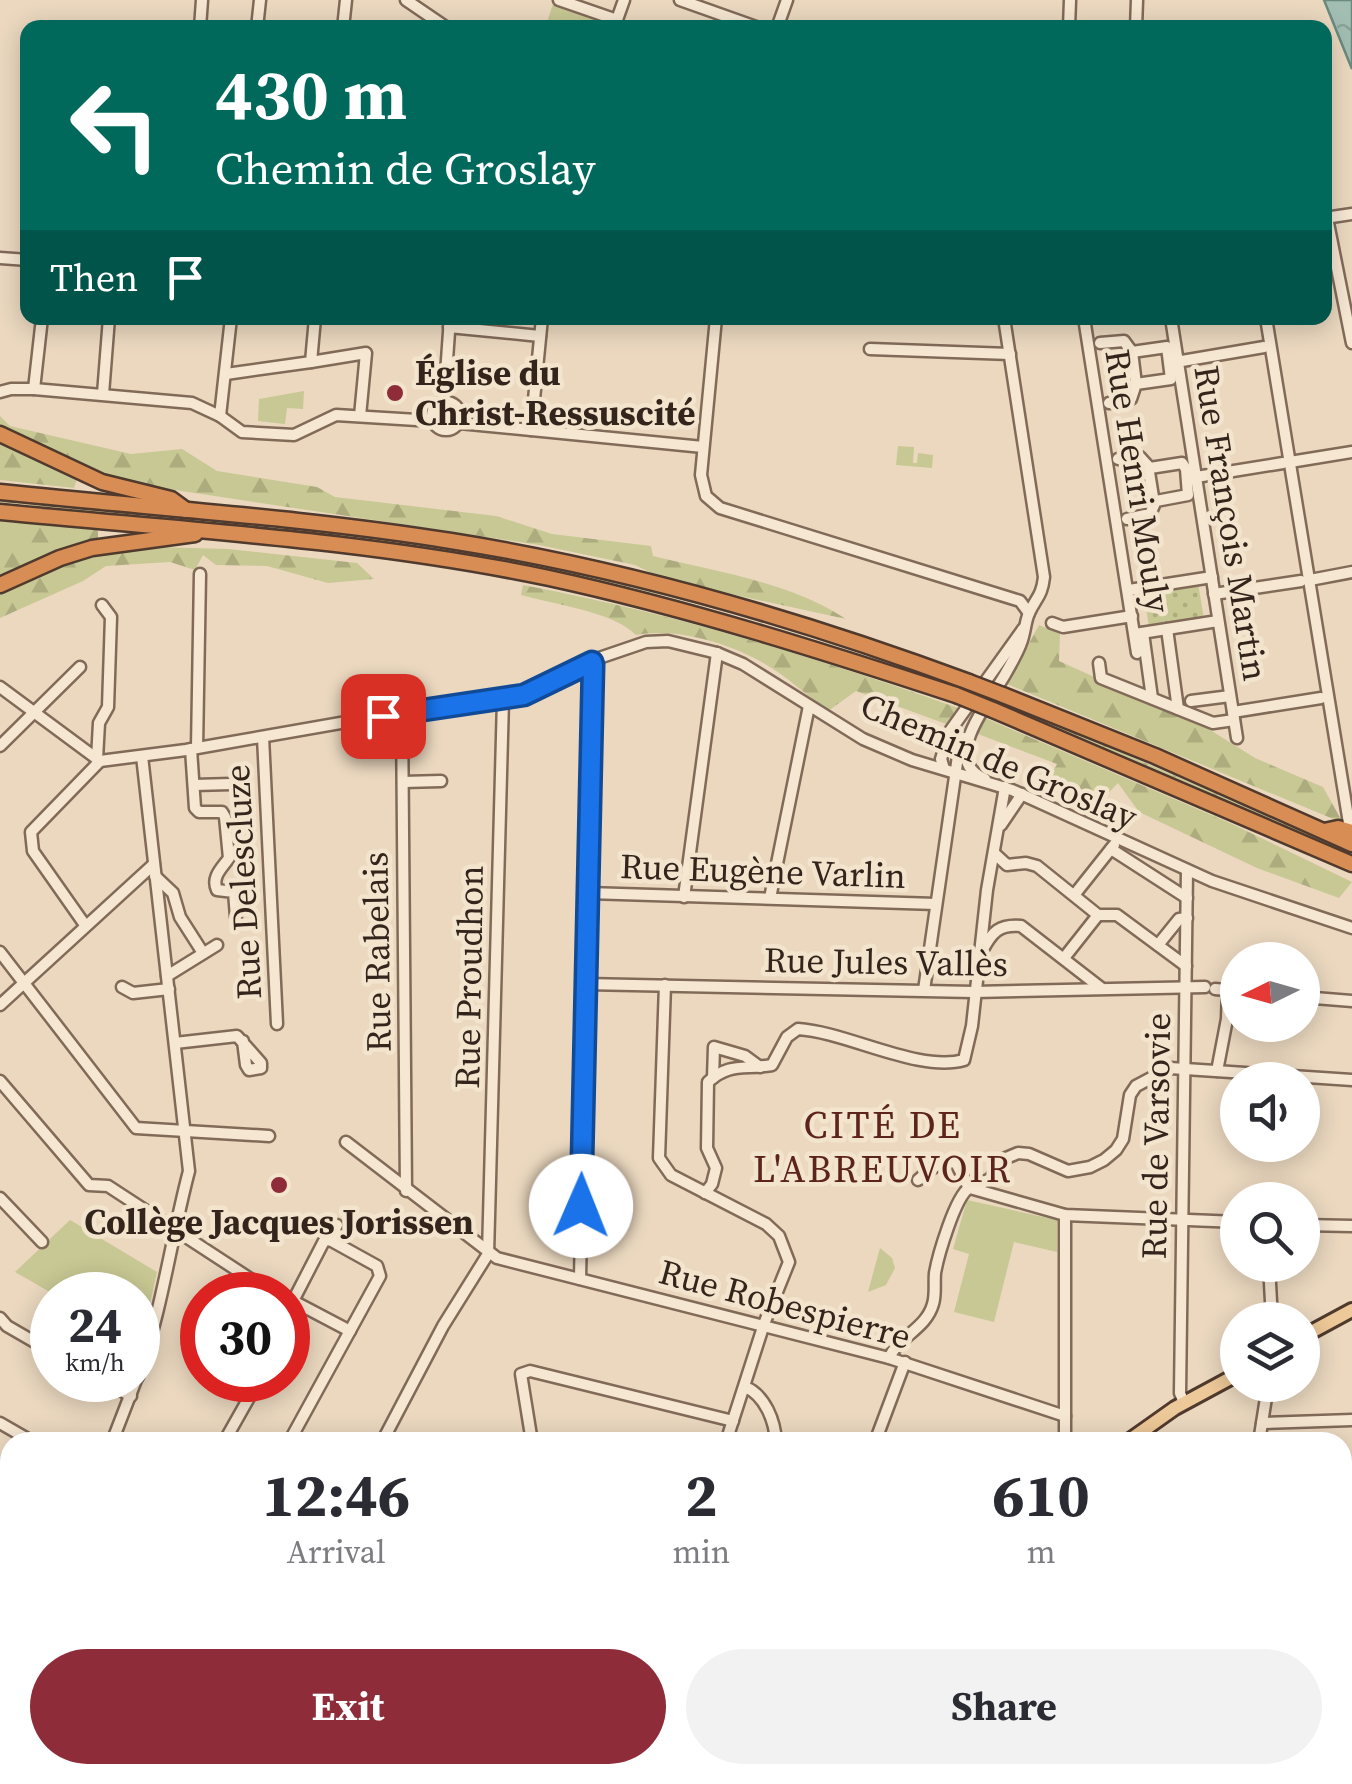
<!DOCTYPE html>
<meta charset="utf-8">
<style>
:root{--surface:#fff;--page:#f2f2f3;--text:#2b2b33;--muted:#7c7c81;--accent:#8e2c39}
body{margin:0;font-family:"Source Serif 4",serif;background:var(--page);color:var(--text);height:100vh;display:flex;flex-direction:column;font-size:38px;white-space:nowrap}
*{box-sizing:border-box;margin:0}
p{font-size:32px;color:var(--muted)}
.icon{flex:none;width:55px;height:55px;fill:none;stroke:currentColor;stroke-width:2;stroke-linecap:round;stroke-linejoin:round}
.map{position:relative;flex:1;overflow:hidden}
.panel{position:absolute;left:0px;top:1432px;width:1352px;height:352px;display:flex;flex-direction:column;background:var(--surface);border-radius:30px 30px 0 0;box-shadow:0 5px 25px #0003}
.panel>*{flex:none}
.banner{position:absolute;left:20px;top:20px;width:1312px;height:305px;border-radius:20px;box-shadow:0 5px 25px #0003;background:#00695c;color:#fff;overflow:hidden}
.needle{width:65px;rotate:265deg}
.controls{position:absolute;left:1220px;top:942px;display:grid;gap:20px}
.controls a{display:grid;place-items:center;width:100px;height:100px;border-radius:50%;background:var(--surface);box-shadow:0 5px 25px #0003;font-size:50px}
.speed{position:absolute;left:30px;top:1272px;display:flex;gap:20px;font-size:50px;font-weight:700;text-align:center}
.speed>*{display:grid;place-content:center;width:130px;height:130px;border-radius:50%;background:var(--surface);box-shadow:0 5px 25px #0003;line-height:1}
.speed small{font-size:25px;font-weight:400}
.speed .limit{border:15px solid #d22;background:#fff;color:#111}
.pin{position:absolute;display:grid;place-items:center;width:85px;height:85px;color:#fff;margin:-42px;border-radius:20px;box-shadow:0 5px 15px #0006}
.me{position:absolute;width:110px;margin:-55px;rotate:1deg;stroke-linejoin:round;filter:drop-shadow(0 0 8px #0008)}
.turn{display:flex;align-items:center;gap:35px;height:210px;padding:0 30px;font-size:45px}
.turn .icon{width:130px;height:130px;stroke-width:2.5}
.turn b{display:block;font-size:70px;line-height:85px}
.then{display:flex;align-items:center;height:95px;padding:0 30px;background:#0003;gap:20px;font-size:38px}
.eta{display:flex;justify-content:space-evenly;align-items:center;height:170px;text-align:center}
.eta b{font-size:60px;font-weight:700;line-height:70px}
.action{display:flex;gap:20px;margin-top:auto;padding:20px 30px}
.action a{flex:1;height:115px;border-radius:60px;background:var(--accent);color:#fff;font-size:40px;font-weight:700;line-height:115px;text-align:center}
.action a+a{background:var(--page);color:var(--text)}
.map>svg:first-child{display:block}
</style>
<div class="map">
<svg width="1352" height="1784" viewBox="0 0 1352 1784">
<defs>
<pattern id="grass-dots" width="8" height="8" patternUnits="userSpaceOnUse" patternTransform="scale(2.5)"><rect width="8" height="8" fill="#c8c894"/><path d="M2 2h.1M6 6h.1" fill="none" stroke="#acac7f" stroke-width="1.8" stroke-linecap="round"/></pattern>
<pattern id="forest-firs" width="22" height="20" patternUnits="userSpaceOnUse" patternTransform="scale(2.5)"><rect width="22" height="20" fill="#c8c894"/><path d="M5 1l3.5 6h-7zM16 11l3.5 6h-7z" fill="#acac7f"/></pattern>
<pattern id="water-ripples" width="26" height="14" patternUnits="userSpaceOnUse" patternTransform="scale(2.5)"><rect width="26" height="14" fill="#a2bdb2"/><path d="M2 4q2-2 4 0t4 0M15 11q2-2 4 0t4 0" fill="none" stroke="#8ca298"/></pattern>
</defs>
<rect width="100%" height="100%" fill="#ebd8bf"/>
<g fill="url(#grass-dots)">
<path d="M0,499C161,515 323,527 482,554C602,574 719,606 836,641L835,643C738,614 641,587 541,568C363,534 181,520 0,502Z"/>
<polygon points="1198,583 1204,619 1149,628 1144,592"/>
<path d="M848,647C1021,702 1184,783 1352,851V854L1034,717Z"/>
</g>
<g fill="url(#forest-firs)">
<path d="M0,416L10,426L131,454L182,449L217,471L317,487L335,497L496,516L552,534L651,546L653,556C718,572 789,582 846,619L666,580L635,565L539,545L142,485C91,471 46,452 0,427Z"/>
<polygon points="0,439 78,476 74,488 0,480"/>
<polygon points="0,521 98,530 98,541 18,568 0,579"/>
<path d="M156,547L228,549L357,563L374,579L328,583L267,566L216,565L203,555L195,570L170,562L106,566L83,581L0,618V593C56,563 93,555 156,547Z"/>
<path d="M523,585C672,613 815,657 958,708L946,724L856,691L828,711C807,695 787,677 765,664C730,643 676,627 636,635C612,611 555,605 521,595Z"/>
<polygon points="1039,625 1060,634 1059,661 1207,728 1255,758 1323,787 1343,823 1007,684"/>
<polygon points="985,718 1230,823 1352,882 1339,898 1257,868 1139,812 1118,783 1088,814 1042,791 1057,764 978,734"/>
</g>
<g fill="#c8c894">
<polygon points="553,4 602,20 605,27 545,28"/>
<polygon points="304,391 303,409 287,408 285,424 258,421 259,399"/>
<polygon points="898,446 914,447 913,463 917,463 918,453 933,455 932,468 896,465"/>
<polygon points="967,1200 1057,1220 1057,1252 1014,1242 994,1322 954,1312 969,1254 953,1249"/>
<polygon points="70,1220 157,1272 141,1345 138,1343 138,1295 55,1295 15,1272"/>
<polygon points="880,1248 892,1258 895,1268 886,1285 868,1292"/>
</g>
<polygon fill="url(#water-ripples)" stroke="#6a8a7e" stroke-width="2.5" points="1324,0 1352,0 1352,69"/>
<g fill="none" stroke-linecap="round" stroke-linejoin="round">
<defs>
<g id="minor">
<polyline points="406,0 447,28"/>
<polyline points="559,0 617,20"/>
<polyline points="680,0 759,28"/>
<polyline points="200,28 202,0"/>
<polyline points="257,28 260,0"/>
<polyline points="343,28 346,0"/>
<polyline points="614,28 624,0"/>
<polyline points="777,28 787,0"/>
<polyline points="1069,28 1070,0"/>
<polyline points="1136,28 1137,0"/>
<polyline points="1325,218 1352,214"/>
<polyline points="1327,218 1352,343"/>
<polyline points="0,258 28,260"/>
<polyline points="716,318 701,475 706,496 720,508 1020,601 1029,613"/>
<polyline points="1084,318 1137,653"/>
<polyline points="1171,318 1237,738"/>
<polyline points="1266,318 1349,823"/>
<polyline points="449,327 540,336"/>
<polyline points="1100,343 1124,341 1132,352 1167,347 1171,379 1136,384 1131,399 1109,403"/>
<polyline points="870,349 1010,354"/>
<polyline points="1132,352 1136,384"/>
<polyline points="311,362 366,353 360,416"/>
<polyline points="1176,362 1264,347"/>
<polyline points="226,374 311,362 315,318"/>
<polyline points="34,389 42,318"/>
<polyline points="0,392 11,389 34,389 192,403 220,416 242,432 294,435 336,415 433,421"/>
<polyline points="103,394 109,318"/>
<circle cx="446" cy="416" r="14"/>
<polyline points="444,402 450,318"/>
<polyline points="220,416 231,318"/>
<polyline points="459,423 703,447"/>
<polyline points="531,430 542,318"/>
<polyline points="1118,459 1140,457 1150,468 1182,463 1186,469 1188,495 1156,501 1150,514 1127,519"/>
<polyline points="1290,462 1352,452"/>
<polyline points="1148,466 1154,503"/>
<polyline points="1190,478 1283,463"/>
<polyline points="1310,580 1352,572"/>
<polyline points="1129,590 1212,577"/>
<polyline points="1214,594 1301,581"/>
<polyline points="1052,623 1063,627 1132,616"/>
<polyline points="1167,629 1178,709"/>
<polyline points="1143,633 1152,698"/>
<polyline points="1135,634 1218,621"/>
<polyline points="1099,663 1101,678 1213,723 1234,720"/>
<polyline points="0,687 100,761 186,750 409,711 515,697 534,692 602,657 646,642 668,641 717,653 743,664 863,739 912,760 1012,790 1212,881 1352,928"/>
<polyline points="1191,701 1230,696"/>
<polyline points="402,712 406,1191"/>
<polyline points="1233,712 1321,698"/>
<polyline points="263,737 277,1024"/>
<polyline points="0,746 80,667"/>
<polyline points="197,748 200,574"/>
<path d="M191,749L195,808L199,812H222L225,817L229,858C222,868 211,877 217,890L234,892L236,917"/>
<polyline points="97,759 99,723 108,707 111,617 102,605"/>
<polyline points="944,769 941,759 950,731 1023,629"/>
<path d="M985,779C937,759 994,697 1007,671C1012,662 1018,652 1021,643C1025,633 1025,622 1029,613C1036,598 1042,596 1044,577L1004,318"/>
<polyline points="403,782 441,781"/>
<polyline points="194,785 231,784"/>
<polyline points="1001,825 1022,794"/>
<polyline points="1111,849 1187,898"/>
<polyline points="994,853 1007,865 1026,863 1037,866 1098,915 1117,915 1186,966"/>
<polyline points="155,876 173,893 180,917 203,953"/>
<polyline points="588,893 936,904"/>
<polyline points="1075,894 1114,845"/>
<polyline points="684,897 717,653"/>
<polyline points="770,898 809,706"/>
<polyline points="85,925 33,851 31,832 100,761"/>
<polyline points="1158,945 1179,919 1187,918"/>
<path d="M982,951C992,932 999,924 1021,926L1101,988"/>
<polyline points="0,952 136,1128 269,1136"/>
<polyline points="1064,958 1098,915"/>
<polyline points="167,976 217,945"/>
<polyline points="585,984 974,992 1205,987"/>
<polyline points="665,985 659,1158 671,1175 766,1224 779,1236 789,1262 764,1324 726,1442"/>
<polyline points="122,987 133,993 169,989"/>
<polyline points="1215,989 1238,991"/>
<polyline points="924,990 958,756 964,738"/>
<polyline points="1302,997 1352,1001"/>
<polyline points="0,1005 154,864"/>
<polyline points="175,1043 237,1036 261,1063 261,1068 249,1070 246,1065 243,1041"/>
<polyline points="1217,1071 1227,1019 1228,990"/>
<polyline points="713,1078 714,1047 745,1056 760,1067"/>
<polyline points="0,1081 89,1185 108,1186 275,1295"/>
<polyline points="346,1142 497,1258 889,1358 1065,1416"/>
<path d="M918,1180C930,1170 940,1159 956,1163L969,1188"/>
<polyline points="970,1188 1065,1215 1238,1222"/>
<polyline points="972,1188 990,1179 1006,1158 1018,1153 1029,1154 1068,1171 1090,1167 1104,1160 1116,1150 1123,1139 1130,1095 1136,1086 1170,1068 1352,1080"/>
<path d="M705,1193L712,1184L716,1168L707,1148L708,1082C730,1062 744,1070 772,1065L787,1037L798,1029C847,1032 919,1073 964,1060L972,1026L987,890L1005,787"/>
<polyline points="0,1198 42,1242"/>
<polyline points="1065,1215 1065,1442"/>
<polyline points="1302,1225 1352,1226"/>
<polyline points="1269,1265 1272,1320"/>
<polyline points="580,1279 592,662"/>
<polyline points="293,1301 324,1241 330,1240 337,1225"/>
<polyline points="293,1301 350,1331"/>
<polyline points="288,1305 292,1319 288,1330"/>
<polyline points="0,1318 7,1326 52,1352"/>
<path d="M889,1358C899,1336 926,1329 933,1304C936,1294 934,1284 935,1273C938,1256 955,1197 969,1188"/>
<path d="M138,1377C162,1311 171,1239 189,1171L142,756"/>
<polyline points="102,1380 131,1396"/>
<path d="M745,1387C765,1395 775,1421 776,1442"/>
<polyline points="1184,1403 1180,1393 1187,870"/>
<polyline points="0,1423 33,1442"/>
<polyline points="1262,1423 1352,1420"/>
<polyline points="112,1442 136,1380"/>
<polyline points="224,1442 259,1380"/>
<polyline points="289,1442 380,1276 377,1266 330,1240"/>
<polyline points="382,1442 443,1326 488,1254 503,700"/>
<polyline points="532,1442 521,1374 530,1371 733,1421"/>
<polyline points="875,1442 905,1362"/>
<polyline points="1259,1442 1268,1385"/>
<polyline points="1342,1510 1352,1510"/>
<polyline points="0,1609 10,1607"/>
<polyline points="1342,1689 1352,1629"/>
<polyline points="1342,1717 1352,1718"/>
<polyline points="0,1720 10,1693"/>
<polyline points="224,1775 243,1784"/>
<polyline points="457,1775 466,1784"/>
<polyline points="599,1775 606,1784"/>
<polyline points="858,1775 861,1784"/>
<polyline points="928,1775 955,1784"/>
<polyline points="74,1784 78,1775"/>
<polyline points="173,1784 177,1775"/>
<polyline points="262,1784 267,1775"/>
<polyline points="552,1784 557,1775"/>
<polyline points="1158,1784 1160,1775"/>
<polyline points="1234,1784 1236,1775"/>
<polyline points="1328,1784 1330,1775"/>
</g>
<g id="major">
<polyline points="1302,1337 1352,1310"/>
<polyline points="1127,1442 1175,1408 1238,1374"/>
<polyline points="799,1784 808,1775"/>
</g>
<g id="highway">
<polyline points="0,434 102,482 171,499 186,510"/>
<path d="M0,492C150,508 302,517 451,541C628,569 802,620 969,682"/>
<path d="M0,512C183,530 369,540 549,578C687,608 822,651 956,695"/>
<polyline points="0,585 60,558 92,548 195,534"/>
<polyline points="1003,695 1155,756 1352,844"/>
<polyline points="993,710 1352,864"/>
<polyline points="1324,831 1338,828 1352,832"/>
</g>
</defs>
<use href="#minor" stroke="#826a59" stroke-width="15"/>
<use href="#major" stroke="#50392d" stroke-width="18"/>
<use href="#highway" stroke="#50392d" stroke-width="19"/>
<use href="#minor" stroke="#f6e7d2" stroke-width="10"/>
<use href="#major" stroke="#edc898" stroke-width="12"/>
<use href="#highway" stroke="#d78d53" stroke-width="14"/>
<defs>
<g id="highway-bridge">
<polyline points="969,682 1003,695"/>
<polyline points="956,695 993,710"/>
</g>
</defs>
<use href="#highway-bridge" stroke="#50392d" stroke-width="19" stroke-linecap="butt"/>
<use href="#highway-bridge" stroke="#d78d53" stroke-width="14"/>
</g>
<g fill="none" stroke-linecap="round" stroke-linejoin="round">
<defs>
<polyline id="route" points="383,716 524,695 592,662 593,665 581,1206"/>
</defs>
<use href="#route" stroke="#114b97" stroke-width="25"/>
<use href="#route" stroke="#1a73e8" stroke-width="18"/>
</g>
<g fill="#8e2c39" stroke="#f3e4ce" stroke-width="4">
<circle cx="395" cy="393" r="10"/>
<circle cx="279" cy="1185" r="10"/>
</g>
<g text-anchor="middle" stroke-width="9" stroke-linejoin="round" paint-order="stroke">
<g font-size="35" font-weight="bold" fill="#33241c" stroke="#f3e4ce" text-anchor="start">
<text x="415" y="385">Église du<tspan x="415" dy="40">Christ-Ressuscité</tspan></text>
<text x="279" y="1234" text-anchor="middle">Collège Jacques Jorissen</text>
</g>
<g font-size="35" fill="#33241c" stroke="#f3e4ce">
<text transform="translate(1138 481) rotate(81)" y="12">Rue Henri Mouly</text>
<text transform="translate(1231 523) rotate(81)" y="12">Rue François Martin</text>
<text transform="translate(999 761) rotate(23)" y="12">Chemin de Groslay</text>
<text transform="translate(763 871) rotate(2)" y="12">Rue Eugène Varlin</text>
<text transform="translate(243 882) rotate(-93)" y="12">Rue Delescluze</text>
<text transform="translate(377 952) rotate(-91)" y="12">Rue Rabelais</text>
<text transform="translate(886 962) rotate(1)" y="12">Rue Jules Vallès</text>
<text transform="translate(469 977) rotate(-89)" y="12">Rue Proudhon</text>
<text transform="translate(1156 1136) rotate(-89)" y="12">Rue de Varsovie</text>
<text transform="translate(785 1304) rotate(15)" y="12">Rue Robespierre</text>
</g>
<g font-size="38" letter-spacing="2.5" fill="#5d241e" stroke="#f3e4ce">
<text x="883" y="1138">CITÉ DE<tspan x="883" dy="44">L'ABREUVOIR</tspan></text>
</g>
</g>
</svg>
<div class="controls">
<a><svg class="needle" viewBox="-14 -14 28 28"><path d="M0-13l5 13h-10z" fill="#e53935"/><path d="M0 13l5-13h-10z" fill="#7c7c81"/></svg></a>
<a><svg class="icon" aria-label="sound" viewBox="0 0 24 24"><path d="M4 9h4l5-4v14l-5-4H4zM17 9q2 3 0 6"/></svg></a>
<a><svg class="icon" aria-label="search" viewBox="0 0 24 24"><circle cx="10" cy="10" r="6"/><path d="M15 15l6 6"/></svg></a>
<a><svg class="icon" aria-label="layers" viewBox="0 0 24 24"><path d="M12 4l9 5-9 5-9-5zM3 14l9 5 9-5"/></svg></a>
</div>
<div class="speed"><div>24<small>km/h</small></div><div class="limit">30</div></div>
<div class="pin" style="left:383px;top:716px;background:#d93025"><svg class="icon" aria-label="arrive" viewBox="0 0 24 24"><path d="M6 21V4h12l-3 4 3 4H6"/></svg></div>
<svg class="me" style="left:581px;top:1206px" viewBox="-20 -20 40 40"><circle r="19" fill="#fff"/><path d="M0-13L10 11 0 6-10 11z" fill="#1a73e8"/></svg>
<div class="banner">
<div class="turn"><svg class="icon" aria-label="left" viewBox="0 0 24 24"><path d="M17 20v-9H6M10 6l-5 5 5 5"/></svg><div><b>430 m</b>Chemin de Groslay</div></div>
<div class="then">Then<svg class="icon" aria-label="arrive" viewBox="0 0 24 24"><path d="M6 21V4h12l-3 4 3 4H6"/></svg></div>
</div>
<section class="panel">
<div class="eta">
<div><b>12:46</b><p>Arrival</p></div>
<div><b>2</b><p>min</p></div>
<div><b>610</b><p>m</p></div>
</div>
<div class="action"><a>Exit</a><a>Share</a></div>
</section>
</div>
